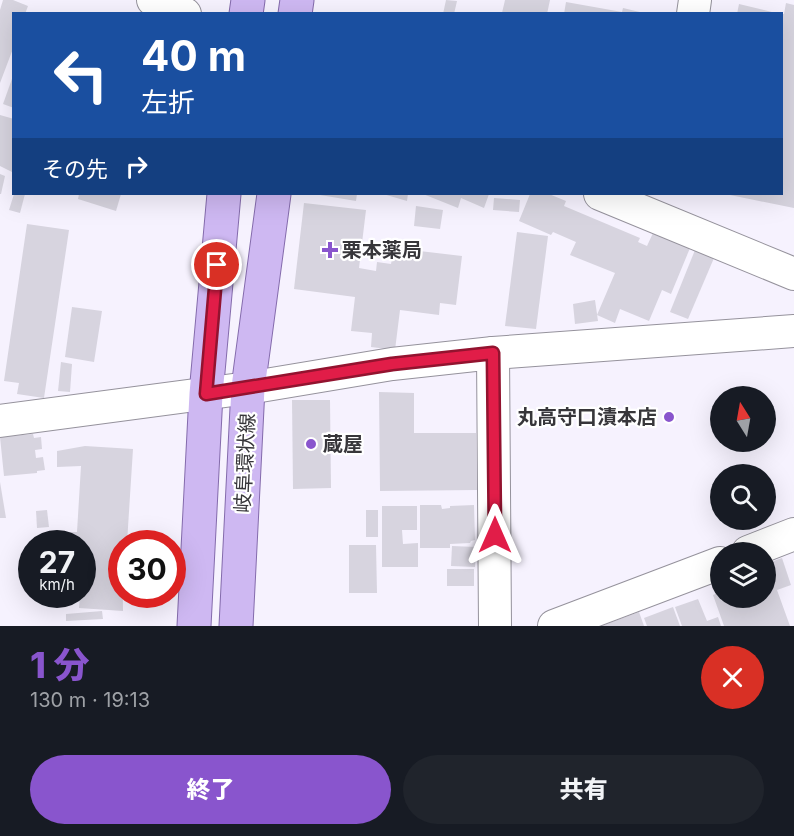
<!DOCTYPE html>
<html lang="ja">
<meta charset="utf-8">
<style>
:root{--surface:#171b24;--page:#20242c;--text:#f1f3f6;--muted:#9ea1a6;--accent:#8955cd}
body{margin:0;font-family:Inter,"Noto Sans JP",sans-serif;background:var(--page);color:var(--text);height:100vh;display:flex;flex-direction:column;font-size:22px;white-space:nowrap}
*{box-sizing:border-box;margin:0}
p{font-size:20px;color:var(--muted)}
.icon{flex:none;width:33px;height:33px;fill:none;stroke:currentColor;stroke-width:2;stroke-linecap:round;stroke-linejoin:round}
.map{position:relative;height:626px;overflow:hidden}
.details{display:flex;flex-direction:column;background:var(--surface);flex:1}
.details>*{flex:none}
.hud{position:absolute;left:12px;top:12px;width:771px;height:183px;border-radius:0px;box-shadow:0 6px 24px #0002;background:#1a4fa0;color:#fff;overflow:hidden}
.needle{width:39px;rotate:349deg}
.controls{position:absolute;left:710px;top:386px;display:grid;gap:12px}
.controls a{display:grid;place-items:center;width:66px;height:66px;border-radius:50%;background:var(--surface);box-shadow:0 6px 24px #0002;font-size:30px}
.speed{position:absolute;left:18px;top:530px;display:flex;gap:12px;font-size:30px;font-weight:700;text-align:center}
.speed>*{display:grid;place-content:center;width:78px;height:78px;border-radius:50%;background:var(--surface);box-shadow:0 6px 24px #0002;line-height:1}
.speed small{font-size:15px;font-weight:400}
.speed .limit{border:9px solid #d22;background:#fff;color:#111}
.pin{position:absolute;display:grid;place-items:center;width:51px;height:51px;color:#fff;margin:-26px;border:3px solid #fff;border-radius:50%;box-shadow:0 2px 6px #0007}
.me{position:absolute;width:66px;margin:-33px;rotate:0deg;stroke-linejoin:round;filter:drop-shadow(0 0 4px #0008)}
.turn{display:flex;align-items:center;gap:21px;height:126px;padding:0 30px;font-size:27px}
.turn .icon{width:78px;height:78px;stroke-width:2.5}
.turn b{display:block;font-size:42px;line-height:51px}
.then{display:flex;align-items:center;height:57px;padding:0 30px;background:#0003;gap:12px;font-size:22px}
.round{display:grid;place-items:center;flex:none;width:63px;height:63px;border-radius:32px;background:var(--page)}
.head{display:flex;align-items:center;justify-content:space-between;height:102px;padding:0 30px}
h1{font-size:36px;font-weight:800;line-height:45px;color:var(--accent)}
.button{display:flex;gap:12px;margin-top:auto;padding:12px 30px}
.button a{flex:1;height:69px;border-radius:36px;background:var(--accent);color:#fff;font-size:24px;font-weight:800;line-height:69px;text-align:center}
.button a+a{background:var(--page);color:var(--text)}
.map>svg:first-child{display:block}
</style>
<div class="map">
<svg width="794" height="626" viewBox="0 0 794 626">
<rect width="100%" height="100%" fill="#f6f2fe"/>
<g fill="#d7d4df">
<polygon points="3,0 13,0 28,6 25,14 14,14 14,46 0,83 0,10"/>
<polygon points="446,0 457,1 454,14 443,14"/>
<polygon points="505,0 550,0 547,14 505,14 502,13"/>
<polygon points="566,2 622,12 623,8 648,14 564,14"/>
<polygon points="786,3 794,5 794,208 730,195 782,194 782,14 784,14"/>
<polygon points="739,4 776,13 776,14 737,14"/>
<polygon points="13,76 14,76 14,108 3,104"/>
<polygon points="0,115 14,119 14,173 0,166"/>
<polygon points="0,174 5,176 1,194 0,194"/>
<polygon points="14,194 25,194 20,213 9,210"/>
<polygon points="79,194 121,194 116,211 78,199"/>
<polygon points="314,194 357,194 356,201"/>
<polygon points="383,194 408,194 407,201"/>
<polygon points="423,194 489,194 484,208 461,198 458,208"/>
<polygon points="530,194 549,194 566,201 564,206 640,238 638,242 647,246 653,233 690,248 671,294 662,290 649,321 620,309 615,323 597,315 615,273 570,255 576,242 553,232 551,235 519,221"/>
<polygon points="494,198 520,200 519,212 493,210"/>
<polygon points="304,203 366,210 359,268 376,271 377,262 391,264 394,248 462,256 456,305 440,303 439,315 400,310 395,350 371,347 372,333 351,331 355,297 294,289"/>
<polygon points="416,206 443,210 440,229 414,226"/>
<polygon points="27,224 69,230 44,398 17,394 19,383 4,381"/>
<polygon points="517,232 548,236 536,329 505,326"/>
<polygon points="695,250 714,258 688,319 670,312"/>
<polygon points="595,300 598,321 575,324 573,304"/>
<polygon points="72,307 102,311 94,362 65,357"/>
<polygon points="61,362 72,364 70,392 58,391"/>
<polygon points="379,392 414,393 414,433 476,433 477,490 380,491"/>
<polygon points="292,400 330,400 331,488 293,489"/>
<polygon points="33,434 34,438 41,437 42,449 35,450 36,458 43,457 45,470 37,471 37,473 4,476 0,437"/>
<polygon points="85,446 133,449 127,543 122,543 123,611 79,608 80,594 82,594 82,543 65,543 66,532 77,532 81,466 57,467 57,451"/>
<polygon points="0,482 6,518 0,518"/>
<polygon points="420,505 441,505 442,509 450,508 450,506 474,505 475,540 471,541 470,543 450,544 450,548 420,548"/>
<polygon points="382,506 417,506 417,530 402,530 403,544 418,543 418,567 382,567"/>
<polygon points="47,510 49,527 37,528 36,511"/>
<rect x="366" y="510" width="12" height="27"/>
<polygon points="349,545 376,545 377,593 349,593"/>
<polygon points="452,546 476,547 475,567 451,566"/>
<polygon points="782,558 791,585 777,590 790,626 724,626 713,595 720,592 720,597 765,597 765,576 775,572 771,562"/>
<rect x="447" y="569" width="27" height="17"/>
<polygon points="698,599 707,621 718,617 721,626 682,626 675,607"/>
<polygon points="673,607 680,626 647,626 644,618"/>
<polygon points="102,611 103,619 66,621 66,614"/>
<polygon points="639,612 644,626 601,626"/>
</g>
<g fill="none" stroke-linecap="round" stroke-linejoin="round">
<defs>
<g id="street">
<polyline points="153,0 185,14"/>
<polyline points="693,14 695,0"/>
<polyline points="600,194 794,274"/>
<polyline points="493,353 495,626"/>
<polyline points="0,421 248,388 392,364 493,353 794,331"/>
<polyline points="748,552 794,534"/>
<polyline points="554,626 720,563"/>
</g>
<g id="primary">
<polyline points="246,14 248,0"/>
<polyline points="295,14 297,0"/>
<polyline points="194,626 206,394 224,194"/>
<polyline points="236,626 248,388 274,194"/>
</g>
</defs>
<use href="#street" stroke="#95929c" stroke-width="34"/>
<use href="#primary" stroke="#846bac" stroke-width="35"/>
<use href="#street" stroke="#fff" stroke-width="32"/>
<use href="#primary" stroke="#ceb8f2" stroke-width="33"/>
</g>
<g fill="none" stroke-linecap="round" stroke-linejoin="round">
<defs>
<polyline id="route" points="217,265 206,394 392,364 493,353 495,535"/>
</defs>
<use href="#route" stroke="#92132f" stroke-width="15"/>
<use href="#route" stroke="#e11d48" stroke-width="10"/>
</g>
<g fill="#8955cd" stroke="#fff" stroke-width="2">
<path d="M327 241h6v6h6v6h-6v6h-6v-6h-6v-6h6z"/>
<circle cx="669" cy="417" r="6"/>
<circle cx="311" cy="444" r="6"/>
</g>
<g text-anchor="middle" stroke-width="4.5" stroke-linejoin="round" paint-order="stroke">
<g font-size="20" font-weight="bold" fill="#37363a" stroke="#fff" text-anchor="start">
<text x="342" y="257">栗本薬局</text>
<text x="657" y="424" text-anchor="end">丸高守口漬本店</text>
<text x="323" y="451">蔵屋</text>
</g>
<g font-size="20" fill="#37363a" stroke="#fff">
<text transform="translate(245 463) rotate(-87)" y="7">岐阜環状線</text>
</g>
</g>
</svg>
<div class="controls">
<a><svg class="needle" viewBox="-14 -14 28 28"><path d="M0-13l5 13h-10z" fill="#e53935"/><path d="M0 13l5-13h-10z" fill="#9ea1a6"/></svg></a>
<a><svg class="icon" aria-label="search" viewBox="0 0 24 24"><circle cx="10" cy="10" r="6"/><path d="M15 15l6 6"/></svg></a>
<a><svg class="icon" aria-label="layers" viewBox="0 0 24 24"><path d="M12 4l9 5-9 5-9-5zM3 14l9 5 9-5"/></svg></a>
</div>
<div class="speed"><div>27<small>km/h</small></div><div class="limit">30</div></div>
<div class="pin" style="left:217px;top:265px;background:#d93025"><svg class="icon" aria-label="arrive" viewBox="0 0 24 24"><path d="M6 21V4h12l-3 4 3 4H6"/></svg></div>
<svg class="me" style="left:495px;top:535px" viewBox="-20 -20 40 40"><path d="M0-17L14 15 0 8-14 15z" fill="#e11d48" stroke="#fff" stroke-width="4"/></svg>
<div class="hud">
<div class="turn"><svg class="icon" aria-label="left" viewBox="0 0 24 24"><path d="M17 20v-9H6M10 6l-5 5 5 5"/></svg><div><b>40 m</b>左折</div></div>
<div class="then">その先<svg class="icon" aria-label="right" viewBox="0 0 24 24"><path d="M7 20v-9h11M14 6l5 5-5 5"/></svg></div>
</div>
</div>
<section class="details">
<div class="head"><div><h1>1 分</h1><p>130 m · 19:13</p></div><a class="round" style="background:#d93025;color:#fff"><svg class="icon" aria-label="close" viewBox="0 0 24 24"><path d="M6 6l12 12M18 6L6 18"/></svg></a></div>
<div class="button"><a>終了</a><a>共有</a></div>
</section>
